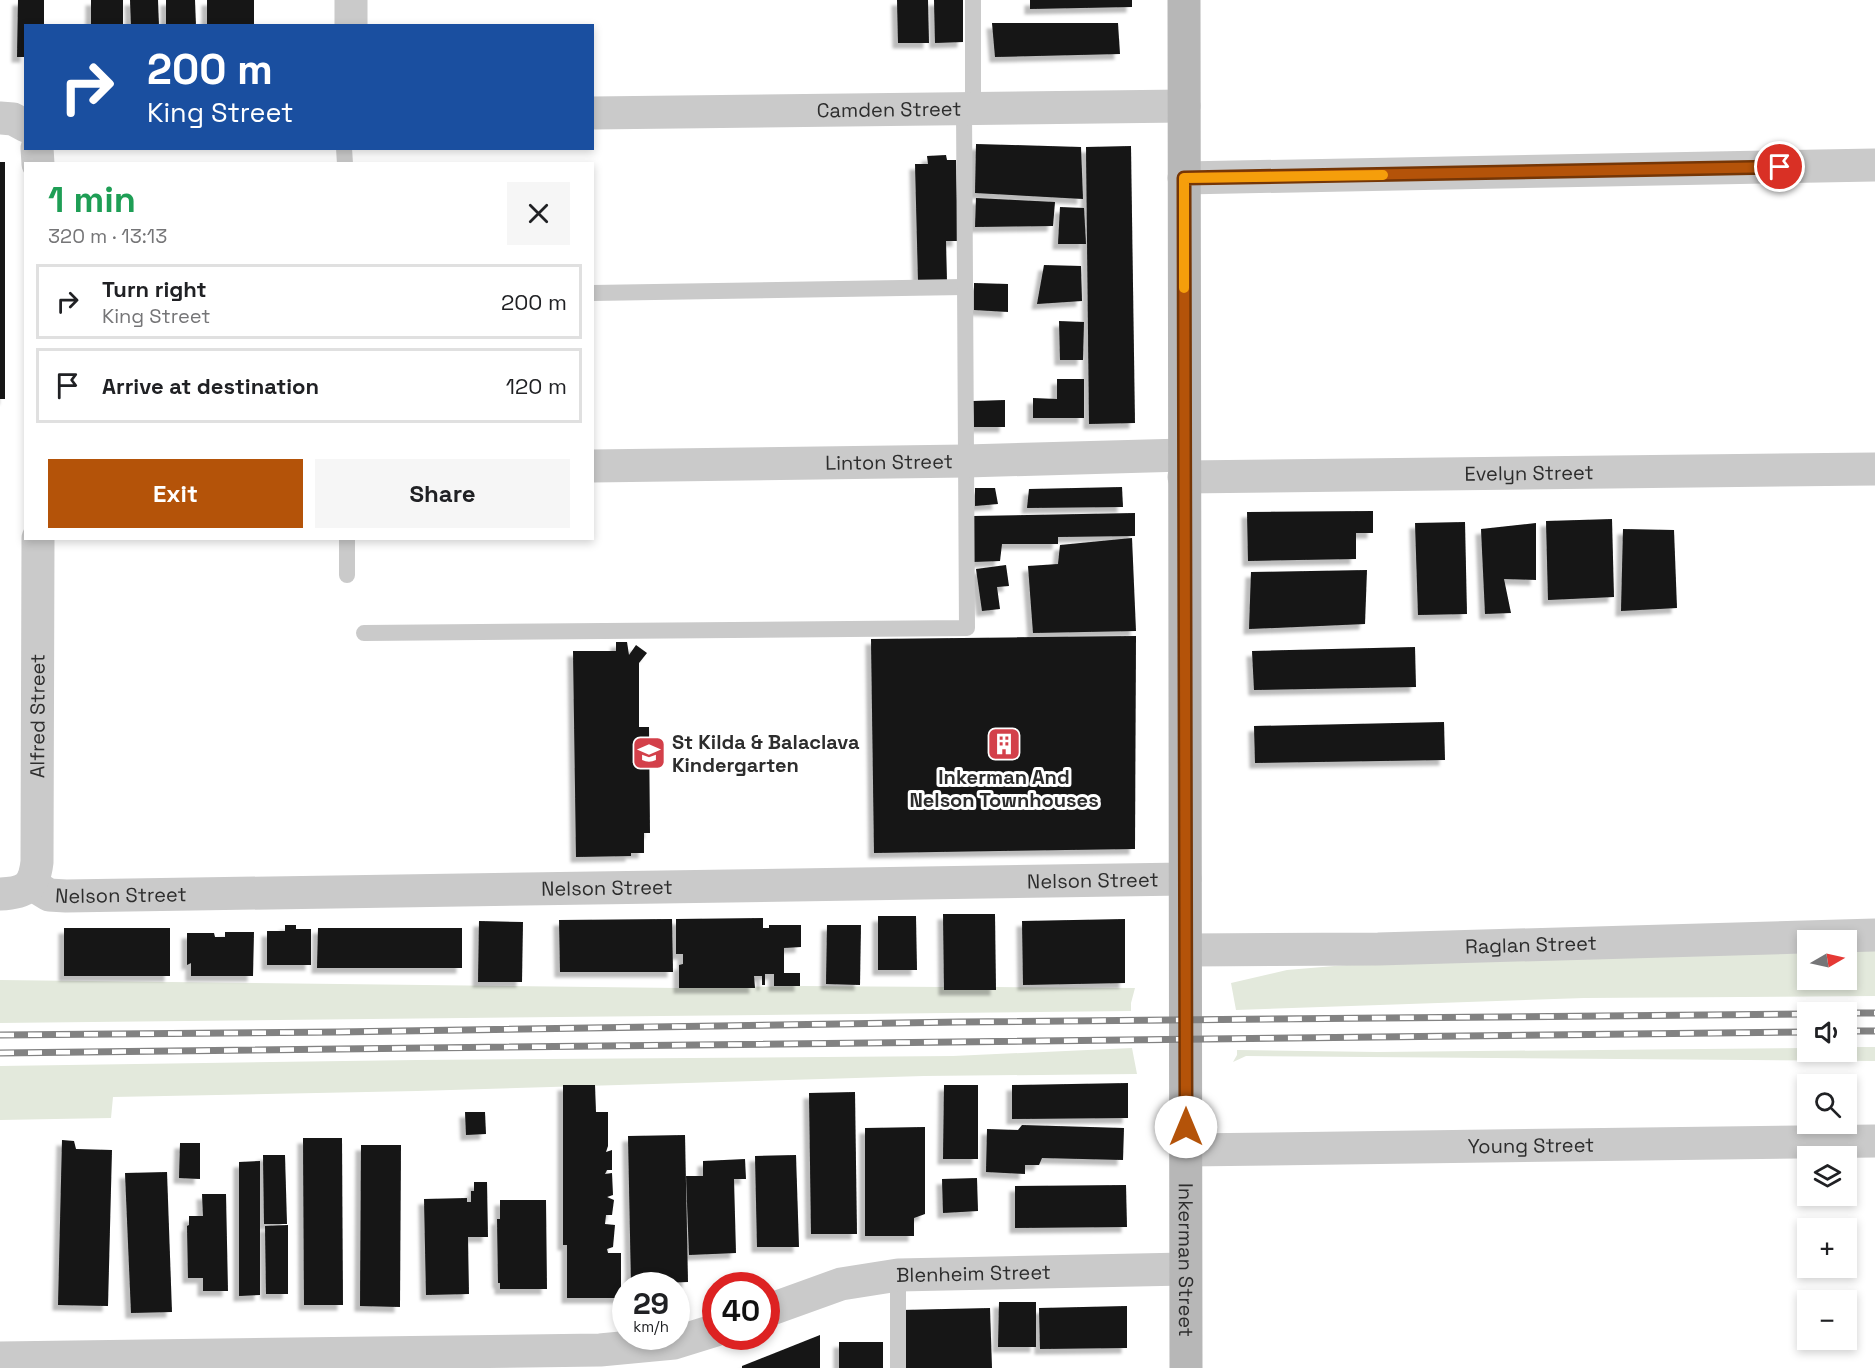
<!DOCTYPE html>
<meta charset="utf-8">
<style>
:root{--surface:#fff;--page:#f6f6f6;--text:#202124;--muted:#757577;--line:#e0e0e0;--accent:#b45309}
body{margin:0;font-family:"Space Grotesk",sans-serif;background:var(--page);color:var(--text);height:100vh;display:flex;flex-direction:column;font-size:22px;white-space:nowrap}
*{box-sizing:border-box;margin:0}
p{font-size:20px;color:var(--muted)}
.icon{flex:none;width:33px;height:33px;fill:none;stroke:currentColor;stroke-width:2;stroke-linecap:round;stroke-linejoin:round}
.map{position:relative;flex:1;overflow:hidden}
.side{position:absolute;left:24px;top:162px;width:570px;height:378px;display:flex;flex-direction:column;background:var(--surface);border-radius:0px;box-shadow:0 3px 9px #0003}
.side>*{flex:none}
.guide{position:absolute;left:24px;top:24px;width:570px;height:126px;border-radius:0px;box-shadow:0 3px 9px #0003;background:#1a4fa0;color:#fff;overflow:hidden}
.needle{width:39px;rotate:81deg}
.controls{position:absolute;left:1797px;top:930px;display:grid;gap:12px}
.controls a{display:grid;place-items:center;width:60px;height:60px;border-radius:0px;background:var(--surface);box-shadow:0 3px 9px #0003;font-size:30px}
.speed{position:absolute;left:612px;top:1272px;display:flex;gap:12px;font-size:30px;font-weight:700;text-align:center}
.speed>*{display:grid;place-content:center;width:78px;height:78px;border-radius:50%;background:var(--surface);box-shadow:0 3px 9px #0003;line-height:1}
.speed small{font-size:15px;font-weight:400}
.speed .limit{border:9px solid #d22;background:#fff;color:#111}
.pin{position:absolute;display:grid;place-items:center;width:51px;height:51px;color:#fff;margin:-26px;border:3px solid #fff;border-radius:50%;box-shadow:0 2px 6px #0007}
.me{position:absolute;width:66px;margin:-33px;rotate:0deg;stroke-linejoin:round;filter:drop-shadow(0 0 4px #0008)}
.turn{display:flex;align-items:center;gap:21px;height:126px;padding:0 24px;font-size:27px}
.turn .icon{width:78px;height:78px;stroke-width:2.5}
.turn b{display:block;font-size:42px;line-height:51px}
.round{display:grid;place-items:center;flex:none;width:63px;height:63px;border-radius:0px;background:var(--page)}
.overview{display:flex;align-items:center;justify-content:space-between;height:102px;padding:0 24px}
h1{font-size:36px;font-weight:700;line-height:45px;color:#1e9e55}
.cta{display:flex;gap:12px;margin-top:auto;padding:12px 24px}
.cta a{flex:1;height:69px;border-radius:0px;background:var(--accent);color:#fff;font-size:24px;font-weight:700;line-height:69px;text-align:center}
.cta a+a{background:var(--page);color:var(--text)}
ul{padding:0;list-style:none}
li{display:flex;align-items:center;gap:18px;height:75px;margin:0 12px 9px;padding:0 12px;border:3px solid var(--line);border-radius:0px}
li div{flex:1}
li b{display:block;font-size:22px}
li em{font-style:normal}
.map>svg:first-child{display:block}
</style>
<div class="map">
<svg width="1875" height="1368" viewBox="0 0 1875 1368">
<defs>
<filter id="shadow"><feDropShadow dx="-5.5" dy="5.5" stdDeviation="1.5" flood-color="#0004"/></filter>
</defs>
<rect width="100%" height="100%" fill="#fff"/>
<g fill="#e3e9dc">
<polygon points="1875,950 1875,996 1584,998 1236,1010 1231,983 1287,970 1370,963 1807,953 1808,980 1846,980 1847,951"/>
<polygon points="0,980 679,988 800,986 944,987 944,990 996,990 996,987 1135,988 1131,1003 1131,1011 0,1023"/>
<polygon points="1847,1047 1875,1047 1875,1061 1246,1056 1233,1062 1237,1055 1237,1050 1378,1052 1807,1048 1808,1052 1846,1052"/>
<polygon points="1132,1048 1137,1074 924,1076 417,1091 113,1097 111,1118 0,1120 0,1066 417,1060 953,1056"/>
</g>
<g fill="#141414" filter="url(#shadow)">
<polygon points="18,0 44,0 44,26 26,26 26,57 17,57"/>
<rect x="91" y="0" width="32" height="26"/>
<polygon points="130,0 158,0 159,26 131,26"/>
<polygon points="166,0 195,0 196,26 166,26"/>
<rect x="207" y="0" width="47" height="26"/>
<polygon points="897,0 928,0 929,43 898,43"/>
<polygon points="934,0 963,0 963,42 935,43"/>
<polygon points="1030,0 1132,0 1132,7 1030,9"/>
<polygon points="992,23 1118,23 1120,54 995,57"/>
<polygon points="976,144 1081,147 1083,199 975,193"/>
<polygon points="1131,146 1135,423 1089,424 1086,147"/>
<polygon points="946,155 947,160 956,160 958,241 946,241 947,281 918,281 915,164 928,164 927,156"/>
<rect x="0" y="162" width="5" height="237"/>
<polygon points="976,198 1055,202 1053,226 975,227"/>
<polygon points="1060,207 1084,208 1086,244 1058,244"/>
<polygon points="1044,265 1081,266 1082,301 1037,304"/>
<polygon points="974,283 1008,284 1008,312 974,310"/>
<polygon points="1059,321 1084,322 1083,360 1060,360"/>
<polygon points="1057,379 1084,379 1084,418 1033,418 1033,398 1057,399"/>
<polygon points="1005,400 1005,427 974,427 973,401"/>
<polygon points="1122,487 1123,507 1027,508 1029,489"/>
<polygon points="975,488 995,488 998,504 975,506"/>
<polygon points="1373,511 1373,533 1356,533 1356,559 1248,561 1247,512"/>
<polygon points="1135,513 1135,536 1058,537 1058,544 1002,544 1000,561 973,562 973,516"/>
<polygon points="1612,519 1614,597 1548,600 1546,521"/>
<polygon points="1465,522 1467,614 1418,615 1415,523"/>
<polygon points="1536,523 1536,580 1504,579 1511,613 1485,614 1481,529"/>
<polygon points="1623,529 1674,530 1677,608 1621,611"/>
<polygon points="1132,538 1136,631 1033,633 1028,566 1058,564 1060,545"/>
<polygon points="1006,565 1009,586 997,587 1000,609 982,611 976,569"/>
<polygon points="1367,570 1365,624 1249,629 1251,572"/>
<polygon points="1136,636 1135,849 874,853 871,639"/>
<polygon points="616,642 627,642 629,655 636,645 647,653 639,663 639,727 649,727 650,833 644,833 644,853 631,853 631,856 576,857 573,651 616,651"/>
<polygon points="1415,647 1416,687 1254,690 1252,651"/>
<polygon points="1444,722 1445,760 1255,763 1254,726"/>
<polygon points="943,914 995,914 996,990 944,990"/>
<polygon points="878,916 916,916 917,970 878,970"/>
<polygon points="763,918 763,928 769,928 769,925 801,925 801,947 784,948 784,973 800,973 800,986 774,986 774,974 765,974 765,985 762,985 762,976 754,976 755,988 679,988 679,965 683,964 683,954 676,954 676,919"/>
<polygon points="672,919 673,972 560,972 559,920"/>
<polygon points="1125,919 1125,983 1023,985 1022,921"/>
<polygon points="479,921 523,922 522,982 478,982"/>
<polygon points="285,925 296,925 296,929 311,929 311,965 267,965 267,931 285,931"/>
<polygon points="827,925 861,925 860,985 826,984"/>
<rect x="64" y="928" width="106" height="48"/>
<polygon points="318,928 462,928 462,968 317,968"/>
<polygon points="225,932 254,932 253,976 191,976 191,963 187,965 187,933 214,933 215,937 225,937"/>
<polygon points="1128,1083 1128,1118 1012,1119 1012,1085"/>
<polygon points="563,1085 595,1085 596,1112 608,1112 608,1146 606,1152 612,1150 612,1170 607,1170 605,1174 612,1173 613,1195 607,1197 614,1200 612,1215 606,1215 605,1224 615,1225 613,1247 607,1249 608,1253 621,1253 621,1298 567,1298 567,1245 563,1245"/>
<polygon points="944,1085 978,1085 978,1159 943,1159"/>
<polygon points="855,1092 857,1234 811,1234 809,1093"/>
<polygon points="465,1112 485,1112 486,1134 466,1135"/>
<polygon points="1022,1125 1124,1128 1123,1160 1042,1158 1039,1165 1025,1165 1025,1174 986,1172 987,1129 1018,1130"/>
<polygon points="925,1127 925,1214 914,1218 914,1236 865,1236 865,1128"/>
<polygon points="685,1135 688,1282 631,1284 628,1136"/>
<polygon points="303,1138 342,1138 343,1305 304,1305"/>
<polygon points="62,1140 74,1141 76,1149 112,1150 108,1306 58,1305"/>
<polygon points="180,1143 200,1143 200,1179 179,1178"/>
<polygon points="361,1145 401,1145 400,1307 360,1306"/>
<polygon points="263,1155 285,1155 287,1224 264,1224"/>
<polygon points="796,1155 799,1247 757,1247 755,1156"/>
<polygon points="745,1159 746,1179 734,1179 736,1253 689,1255 686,1176 703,1176 703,1161"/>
<polygon points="260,1161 260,1295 239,1296 239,1162"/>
<polygon points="167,1172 172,1312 131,1313 125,1173"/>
<polygon points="977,1178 978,1211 943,1213 942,1179"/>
<polygon points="474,1182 487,1182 488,1237 468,1237 469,1294 426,1295 424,1199 467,1198 467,1202 471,1202 471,1191 474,1191"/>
<polygon points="1126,1185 1127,1227 1015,1228 1015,1186"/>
<polygon points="202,1194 226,1194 228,1291 203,1291 203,1278 188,1278 187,1226 189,1225 189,1216 203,1216"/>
<polygon points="500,1200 546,1200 547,1289 500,1289 500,1283 498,1283 497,1219 500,1219"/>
<polygon points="288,1225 288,1294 266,1294 265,1226"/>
<polygon points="999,1302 1036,1302 1036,1347 998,1347"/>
<polygon points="1127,1306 1127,1348 1040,1349 1039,1308"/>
<polygon points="990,1308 992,1368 903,1368 901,1310"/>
<polygon points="820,1335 820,1368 742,1368 742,1366"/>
<rect x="839" y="1342" width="44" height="26"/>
</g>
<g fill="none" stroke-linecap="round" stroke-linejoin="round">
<g stroke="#cacaca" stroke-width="16">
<polyline points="973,108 973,0"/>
<polyline points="344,148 345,164"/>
<polyline points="592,293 964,287"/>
<polyline points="347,575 347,538"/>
<polyline points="364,633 967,628 964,108"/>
<polyline points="898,1368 898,1275"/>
</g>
<g stroke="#cacaca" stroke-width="33">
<polyline points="351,0 351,26"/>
<path id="s1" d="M592,113L1184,106"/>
<polyline points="0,118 13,119 26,126"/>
<polyline points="37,148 38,164"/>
<polyline points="1184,178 1875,165"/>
<path id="s2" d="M592,466L966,461L1184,455"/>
<path id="s3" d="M1184,477L1875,469"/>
<path id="s4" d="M31,884L49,895L66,896L1185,879"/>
<path id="s5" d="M0,894C25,893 34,888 37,862L38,538"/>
<path id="s6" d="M1186,950L1378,949L1875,935"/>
<path id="s7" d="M1186,1150L1875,1141"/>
<path id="s8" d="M766,1311L841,1284L898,1275L1185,1269"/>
<polyline points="0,1358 600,1350 674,1343 716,1330"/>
</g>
<path stroke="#b7b7b7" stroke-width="33" id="s9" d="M1184,0L1186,1368"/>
<defs>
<g id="rail">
<polyline points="1846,1013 1875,1013"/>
<polyline points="1846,1031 1875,1031"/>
<polyline points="0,1035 338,1032 959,1022 1808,1014"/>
<polyline points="0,1053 1808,1032"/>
</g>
</defs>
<use href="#rail" stroke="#828282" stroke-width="7"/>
<use href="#rail" stroke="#fff" stroke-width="4.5" stroke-dasharray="14" stroke-linecap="butt"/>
</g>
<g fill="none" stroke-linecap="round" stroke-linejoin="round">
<defs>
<polyline id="route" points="1186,1127 1184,178 1780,167"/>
</defs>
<use href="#route" stroke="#753606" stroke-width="15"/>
<use href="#route" stroke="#b45309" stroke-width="10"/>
<polyline stroke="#f59e0b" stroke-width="10" points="1184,288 1184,178 1383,175"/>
</g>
<defs>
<symbol id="building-square" viewBox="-11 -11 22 22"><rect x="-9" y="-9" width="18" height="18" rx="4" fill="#d3404a" stroke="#fff"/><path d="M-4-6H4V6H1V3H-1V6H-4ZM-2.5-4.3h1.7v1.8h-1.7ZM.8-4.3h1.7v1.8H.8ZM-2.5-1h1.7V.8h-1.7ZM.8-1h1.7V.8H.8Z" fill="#fff"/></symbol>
<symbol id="school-square" viewBox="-11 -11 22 22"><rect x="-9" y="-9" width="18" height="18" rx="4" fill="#d3404a" stroke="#fff"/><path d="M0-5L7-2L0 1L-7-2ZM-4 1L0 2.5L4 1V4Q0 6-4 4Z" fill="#fff"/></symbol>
</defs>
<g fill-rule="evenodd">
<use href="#building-square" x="985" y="725" width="38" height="38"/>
<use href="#school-square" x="630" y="734" width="38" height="38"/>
</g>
<g text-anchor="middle" stroke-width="6" stroke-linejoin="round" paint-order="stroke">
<g font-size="20" fill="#2d2d2d" stroke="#fff">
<text dy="7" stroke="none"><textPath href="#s1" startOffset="297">Camden Street</textPath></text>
<text dy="7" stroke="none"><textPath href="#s2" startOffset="297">Linton Street</textPath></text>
<text dy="7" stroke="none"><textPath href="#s3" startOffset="345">Evelyn Street</textPath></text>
<text dy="7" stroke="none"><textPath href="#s5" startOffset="202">Alfred Street</textPath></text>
<text dy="7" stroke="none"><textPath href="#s4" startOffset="1065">Nelson Street</textPath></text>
<text dy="7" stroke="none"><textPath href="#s4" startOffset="579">Nelson Street</textPath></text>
<text dy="7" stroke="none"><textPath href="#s4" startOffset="93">Nelson Street</textPath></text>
<text dy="7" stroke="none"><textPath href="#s6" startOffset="345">Raglan Street</textPath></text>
<text dy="7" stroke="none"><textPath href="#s7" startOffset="345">Young Street</textPath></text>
<text dy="7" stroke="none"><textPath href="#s9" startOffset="1260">Inkerman Street</textPath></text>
<text dy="7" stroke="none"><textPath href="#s8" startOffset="213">Blenheim Street</textPath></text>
</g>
<g font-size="20" font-weight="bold" fill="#2d2d2d" stroke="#fff" text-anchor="start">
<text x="672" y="749">St Kilda &amp; Balaclava<tspan x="672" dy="23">Kindergarten</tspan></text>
<text x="1004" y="784" text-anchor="middle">Inkerman And<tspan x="1004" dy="23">Nelson Townhouses</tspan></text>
</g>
</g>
</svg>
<div class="controls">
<a><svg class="needle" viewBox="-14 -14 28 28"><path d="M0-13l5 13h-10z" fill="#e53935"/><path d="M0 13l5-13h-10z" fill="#757577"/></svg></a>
<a><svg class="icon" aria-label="sound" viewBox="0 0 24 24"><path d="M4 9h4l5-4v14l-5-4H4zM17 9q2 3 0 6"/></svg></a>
<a><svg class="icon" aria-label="search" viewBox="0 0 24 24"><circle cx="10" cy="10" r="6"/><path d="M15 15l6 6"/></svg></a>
<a><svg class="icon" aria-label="layers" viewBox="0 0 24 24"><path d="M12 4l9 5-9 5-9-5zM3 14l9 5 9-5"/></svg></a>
<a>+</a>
<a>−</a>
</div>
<div class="speed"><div>29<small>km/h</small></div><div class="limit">40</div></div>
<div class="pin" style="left:1780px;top:167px;background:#d93025"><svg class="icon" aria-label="arrive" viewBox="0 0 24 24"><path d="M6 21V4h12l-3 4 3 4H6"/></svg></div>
<svg class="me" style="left:1186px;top:1127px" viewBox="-20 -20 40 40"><circle r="19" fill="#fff"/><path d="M0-13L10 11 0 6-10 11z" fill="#b45309"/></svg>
<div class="guide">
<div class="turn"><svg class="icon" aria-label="right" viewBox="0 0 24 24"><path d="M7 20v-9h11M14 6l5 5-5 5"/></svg><div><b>200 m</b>King Street</div></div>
</div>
<section class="side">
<div class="overview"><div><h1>1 min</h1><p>320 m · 13:13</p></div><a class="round"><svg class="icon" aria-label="close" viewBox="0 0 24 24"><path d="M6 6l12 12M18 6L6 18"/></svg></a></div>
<ul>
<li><svg class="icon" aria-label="right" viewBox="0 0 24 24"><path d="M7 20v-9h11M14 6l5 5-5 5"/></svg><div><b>Turn right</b><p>King Street</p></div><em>200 m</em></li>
<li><svg class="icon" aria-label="arrive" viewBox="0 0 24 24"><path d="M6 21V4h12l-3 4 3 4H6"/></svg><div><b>Arrive at destination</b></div><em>120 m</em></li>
</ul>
<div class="cta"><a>Exit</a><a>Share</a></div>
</section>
</div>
